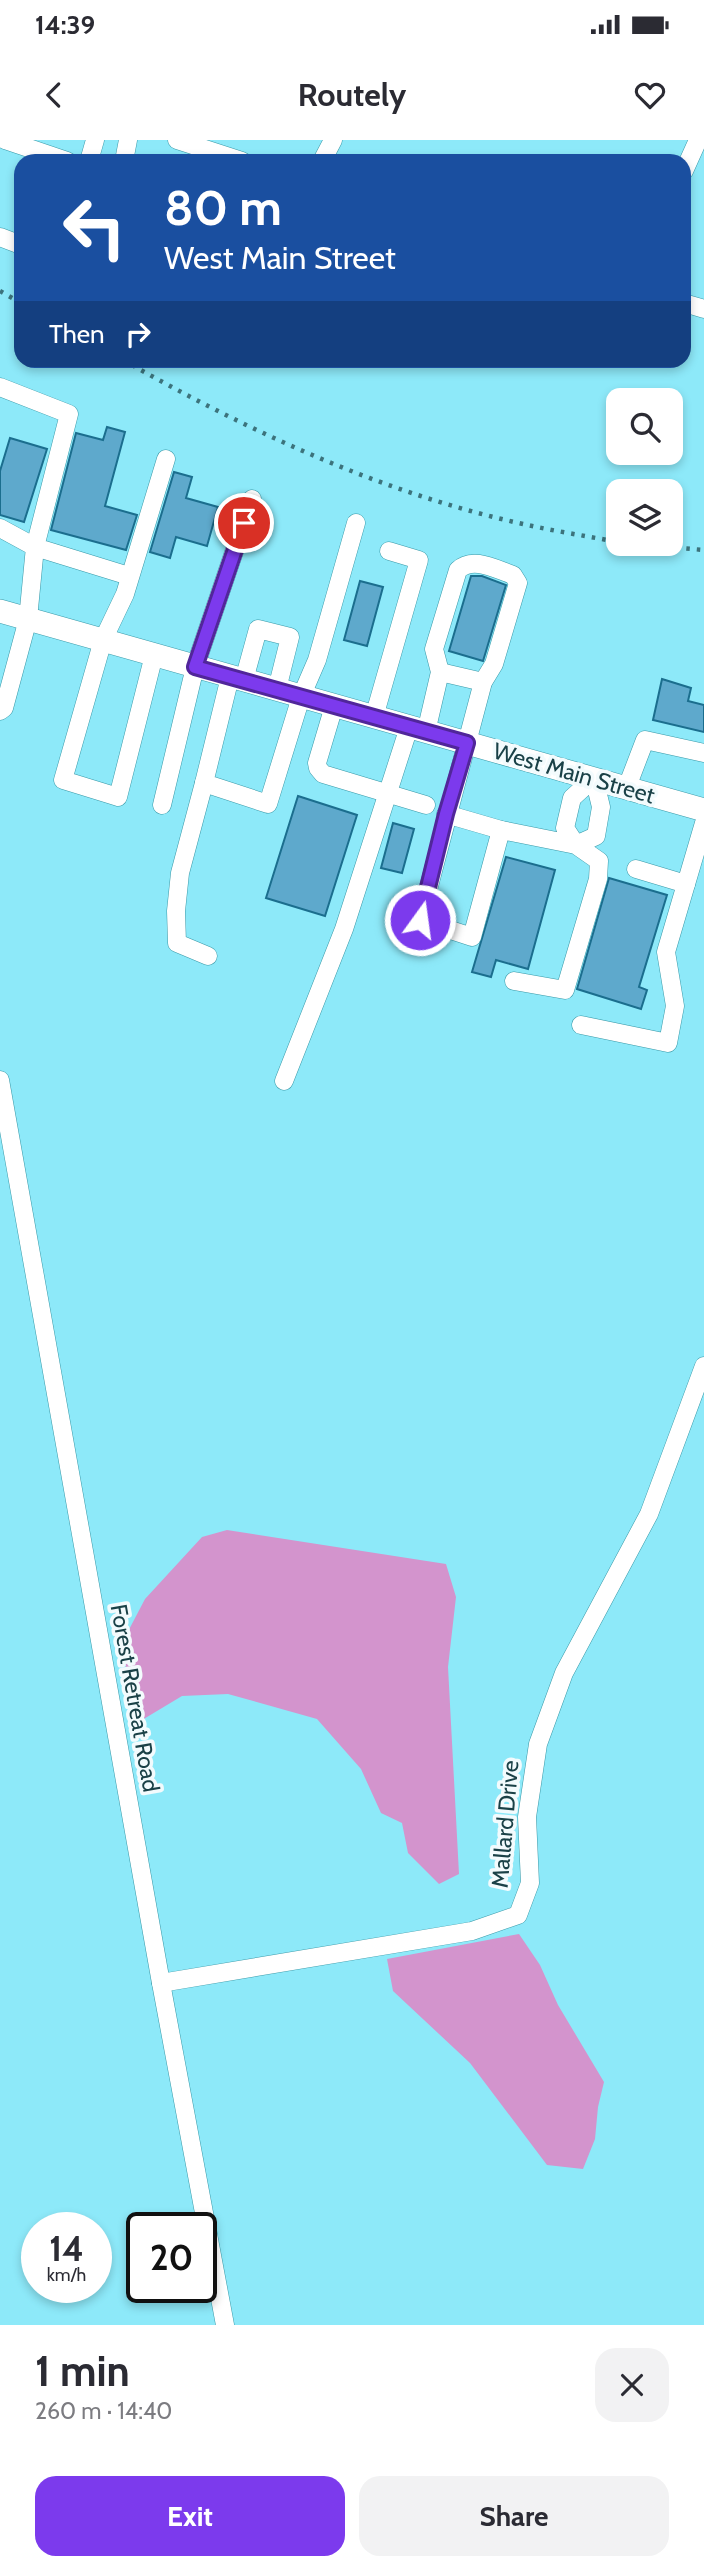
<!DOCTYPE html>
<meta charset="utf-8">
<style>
:root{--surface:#fff;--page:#f2f2f3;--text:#2b2b33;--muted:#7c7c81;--accent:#7c3aed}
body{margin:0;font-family:Cabin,sans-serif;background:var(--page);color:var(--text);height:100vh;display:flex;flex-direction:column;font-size:26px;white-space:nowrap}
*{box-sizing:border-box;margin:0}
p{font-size:23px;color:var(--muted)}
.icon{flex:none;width:38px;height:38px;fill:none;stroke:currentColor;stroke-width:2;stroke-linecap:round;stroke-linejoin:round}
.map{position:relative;height:2185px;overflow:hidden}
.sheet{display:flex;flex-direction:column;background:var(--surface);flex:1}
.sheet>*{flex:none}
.top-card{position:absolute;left:14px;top:14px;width:677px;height:214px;border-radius:21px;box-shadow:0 4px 10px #0003;background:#1a4fa0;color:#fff;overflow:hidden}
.buttons{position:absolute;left:606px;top:248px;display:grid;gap:14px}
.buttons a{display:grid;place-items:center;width:77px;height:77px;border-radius:14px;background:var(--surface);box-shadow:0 4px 10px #0003;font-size:35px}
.speed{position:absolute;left:21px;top:2072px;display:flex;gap:14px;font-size:35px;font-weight:700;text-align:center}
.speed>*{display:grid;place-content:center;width:91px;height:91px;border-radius:50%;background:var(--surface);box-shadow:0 4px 10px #0003;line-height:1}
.speed small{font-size:18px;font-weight:400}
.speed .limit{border:4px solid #111;border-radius:10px;background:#fff;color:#111}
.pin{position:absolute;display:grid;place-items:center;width:60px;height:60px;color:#fff;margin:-30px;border:4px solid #fff;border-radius:50%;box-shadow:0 2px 7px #0007}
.me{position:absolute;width:77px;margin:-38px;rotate:14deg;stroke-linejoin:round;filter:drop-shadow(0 0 5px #0008)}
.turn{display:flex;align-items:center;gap:24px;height:147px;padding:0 35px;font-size:32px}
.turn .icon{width:91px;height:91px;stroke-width:2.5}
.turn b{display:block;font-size:49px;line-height:60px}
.then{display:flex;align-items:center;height:66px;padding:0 35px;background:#0003;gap:14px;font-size:26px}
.round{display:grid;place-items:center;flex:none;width:74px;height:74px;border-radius:21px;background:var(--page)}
.summary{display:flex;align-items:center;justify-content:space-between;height:119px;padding:0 35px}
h1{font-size:42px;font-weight:700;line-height:52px}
.action{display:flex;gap:14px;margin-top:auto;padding:14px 35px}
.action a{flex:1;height:80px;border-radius:21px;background:var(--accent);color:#fff;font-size:28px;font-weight:700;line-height:80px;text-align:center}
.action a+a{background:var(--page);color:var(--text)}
.status{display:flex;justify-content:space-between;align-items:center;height:49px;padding:0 35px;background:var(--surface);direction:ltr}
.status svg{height:19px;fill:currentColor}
header{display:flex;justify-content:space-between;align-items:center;height:91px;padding:0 35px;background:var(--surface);font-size:32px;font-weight:700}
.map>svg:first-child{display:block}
</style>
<div class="status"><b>14:39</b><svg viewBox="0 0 49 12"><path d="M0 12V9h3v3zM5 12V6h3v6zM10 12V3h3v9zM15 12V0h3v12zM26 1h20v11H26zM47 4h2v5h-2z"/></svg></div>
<header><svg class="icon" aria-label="back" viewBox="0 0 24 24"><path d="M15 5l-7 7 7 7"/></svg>Routely<svg class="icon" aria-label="heart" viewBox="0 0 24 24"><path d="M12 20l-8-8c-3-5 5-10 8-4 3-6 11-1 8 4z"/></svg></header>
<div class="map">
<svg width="704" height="2185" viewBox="0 0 704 2185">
<rect width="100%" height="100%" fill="#8de9f9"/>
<g fill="#d394cd">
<polygon points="227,1390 446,1424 456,1457 448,1527 459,1734 439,1744 408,1713 402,1683 381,1673 361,1629 317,1579 228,1554 182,1556 132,1586 123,1501 145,1459 202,1397"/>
<polygon points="519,1794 540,1825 558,1865 604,1942 598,1967 595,1999 583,2029 547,2025 470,1923 393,1851 387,1819"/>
</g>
<g fill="#5ea9cc" stroke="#1b6e8e" stroke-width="2">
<polygon points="107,287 125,292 105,366 137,375 126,410 51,390 76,293 103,300"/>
<polygon points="10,298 47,309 24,382 0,375 0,331"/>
<polygon points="174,332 192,337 186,358 218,367 207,406 176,397 170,418 150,412"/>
<polygon points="471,436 482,436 506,445 483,521 449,511"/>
<polygon points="360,441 383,447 367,506 344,500"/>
<polygon points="662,539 691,548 688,561 704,565 704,592 653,580"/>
<polygon points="298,656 357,675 325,776 266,758"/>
<polygon points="393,683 414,689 402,733 381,728"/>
<polygon points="506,717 555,730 528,829 496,820 491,837 472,832"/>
<polygon points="609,738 667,755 639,847 647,850 641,869 577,849"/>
</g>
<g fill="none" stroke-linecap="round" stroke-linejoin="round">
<defs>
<g id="minor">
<polyline points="5,0 67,21"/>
<polyline points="177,0 242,21"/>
<polyline points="89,21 95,0"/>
<polyline points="124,21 128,0"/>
<polyline points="322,21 333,0"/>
<polyline points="684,31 698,0"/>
<polyline points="0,97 21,105"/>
<polyline points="684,163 704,169"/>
<polyline points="0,247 69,274 35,407 129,436"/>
<polyline points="0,388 35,407 28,479 4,568 0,571"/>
<polyline points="154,515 118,657 63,640 103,500 125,454 166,319"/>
<polyline points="440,532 483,542"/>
<polyline points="230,537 204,643 268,664 301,557 317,520 356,383"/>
<polyline points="244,540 258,489 290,497 277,549"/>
<polyline points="334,566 317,623 318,628 323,634 426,665"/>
<polyline points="374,577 419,420 389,411"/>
<path d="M426,592L440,532L434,509L458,430C473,416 495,429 513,435L518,443L494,524L483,542L420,780L472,797L501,690L576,705L596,696L601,667L594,638L572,658L565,688L576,705L599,721L598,739L565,850L514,841"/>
<polyline points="204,643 180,733 176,771 177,803 208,816"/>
<polyline points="627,647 645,600 704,613"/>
<polyline points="162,665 195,527 252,359"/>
<polyline points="446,674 501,690"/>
<polyline points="636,729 686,744"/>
<polyline points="581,885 668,903 675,866 666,812 704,683"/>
<polyline points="0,940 161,1843 225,2185"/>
<polyline points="284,941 344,789 409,587"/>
<polyline points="161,1843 472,1791 518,1775 530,1743 527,1677 538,1604 564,1533 649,1374 704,1226"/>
</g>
<polyline id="major" points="0,471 704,670"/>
</defs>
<use href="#minor" stroke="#3999a8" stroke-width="19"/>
<use href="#major" stroke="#3999a8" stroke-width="24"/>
<use href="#minor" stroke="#fff" stroke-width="18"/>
<use href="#major" stroke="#fff" stroke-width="23"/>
<g stroke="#3c737c" stroke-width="4.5" stroke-dasharray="3.5 7" stroke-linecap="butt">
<polyline points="0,151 21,163"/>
<path d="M123,220C248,291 382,353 523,384C554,391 586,396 618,402"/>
<polyline points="634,404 704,410"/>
</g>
</g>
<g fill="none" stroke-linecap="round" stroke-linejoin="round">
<defs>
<polyline id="route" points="244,383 195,527 467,603 446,674 420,780"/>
</defs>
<use href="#route" stroke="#51269a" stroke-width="18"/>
<use href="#route" stroke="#7c3aed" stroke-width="12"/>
</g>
<g text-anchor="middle" stroke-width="7" stroke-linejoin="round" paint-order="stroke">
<g font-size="23" fill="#1a4147" stroke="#f3fbfd">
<text transform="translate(574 633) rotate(16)" y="8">West Main Street</text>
<text transform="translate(135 1558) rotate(80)" y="8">Forest Retreat Road</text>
<text transform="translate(505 1684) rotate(-85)" y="8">Mallard Drive</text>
</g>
</g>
</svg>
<div class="buttons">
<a><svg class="icon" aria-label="search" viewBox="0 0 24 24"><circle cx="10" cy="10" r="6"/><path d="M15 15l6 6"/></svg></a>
<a><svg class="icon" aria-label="layers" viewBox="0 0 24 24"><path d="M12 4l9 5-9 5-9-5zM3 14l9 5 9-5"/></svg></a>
</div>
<div class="speed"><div>14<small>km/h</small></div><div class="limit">20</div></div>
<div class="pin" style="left:244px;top:383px;background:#d93025"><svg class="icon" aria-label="arrive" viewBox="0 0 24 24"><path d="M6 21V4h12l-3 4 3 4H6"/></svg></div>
<svg class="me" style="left:420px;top:780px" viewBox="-20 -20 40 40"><circle r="17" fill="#7c3aed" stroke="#fff" stroke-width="3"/><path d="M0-11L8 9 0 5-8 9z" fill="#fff"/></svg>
<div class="top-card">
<div class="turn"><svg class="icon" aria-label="left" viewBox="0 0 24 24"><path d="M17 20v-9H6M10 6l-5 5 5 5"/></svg><div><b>80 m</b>West Main Street</div></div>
<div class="then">Then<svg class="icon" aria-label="right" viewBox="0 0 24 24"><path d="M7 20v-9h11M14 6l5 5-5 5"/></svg></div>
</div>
</div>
<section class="sheet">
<div class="summary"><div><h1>1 min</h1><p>260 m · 14:40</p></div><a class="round"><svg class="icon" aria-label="close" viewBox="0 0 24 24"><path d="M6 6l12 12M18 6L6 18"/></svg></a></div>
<div class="action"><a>Exit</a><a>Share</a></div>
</section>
